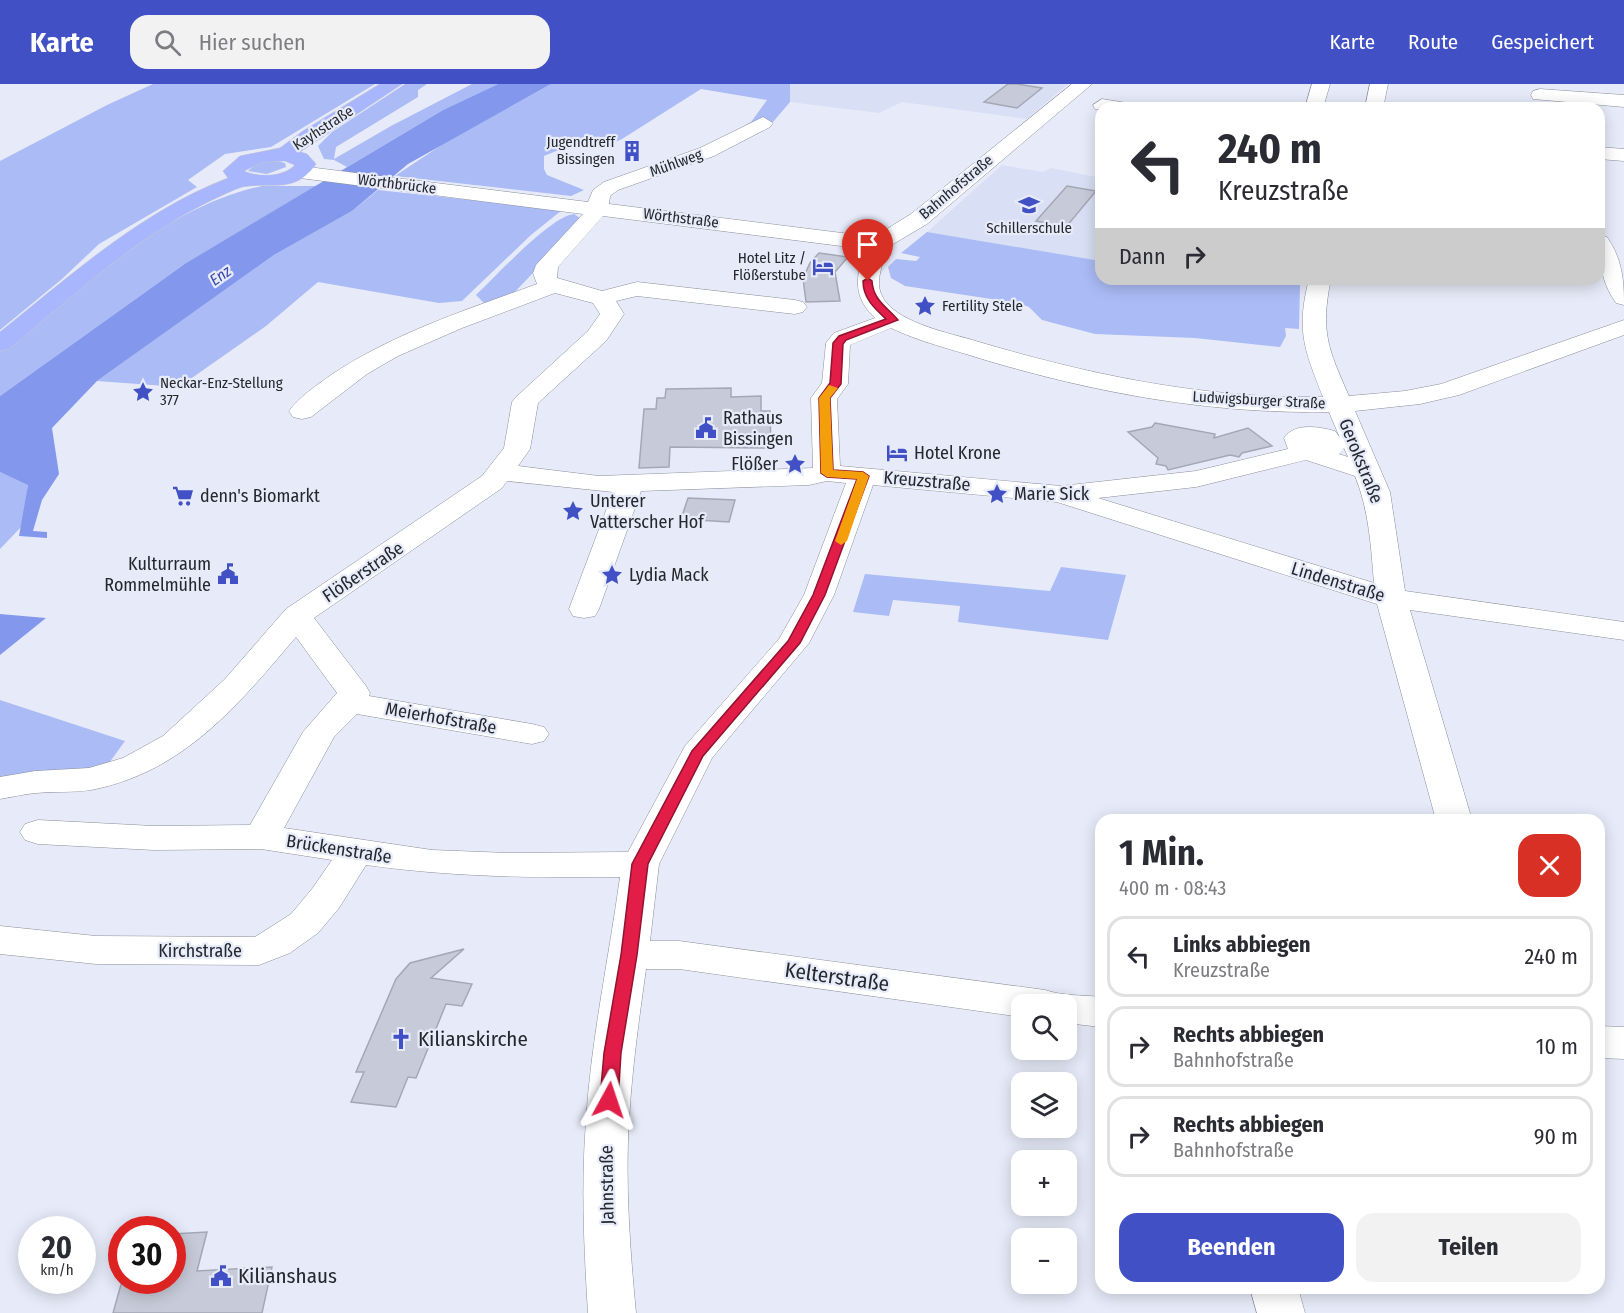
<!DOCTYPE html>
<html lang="de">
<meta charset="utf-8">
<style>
:root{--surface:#fff;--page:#f2f2f3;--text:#2b2b33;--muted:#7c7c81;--line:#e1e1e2;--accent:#4150c4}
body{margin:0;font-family:"Fira Sans Condensed",sans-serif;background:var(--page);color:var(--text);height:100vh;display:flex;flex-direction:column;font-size:22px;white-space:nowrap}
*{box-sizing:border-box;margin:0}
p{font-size:20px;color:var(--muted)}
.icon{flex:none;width:33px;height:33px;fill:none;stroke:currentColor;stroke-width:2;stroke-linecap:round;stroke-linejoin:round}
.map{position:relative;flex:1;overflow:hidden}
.panel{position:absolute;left:1095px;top:730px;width:510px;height:480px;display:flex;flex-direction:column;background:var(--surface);border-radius:18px;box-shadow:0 3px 15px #0003}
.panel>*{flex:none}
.top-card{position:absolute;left:1095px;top:18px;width:510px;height:183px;border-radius:18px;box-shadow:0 3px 15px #0003;background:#fff;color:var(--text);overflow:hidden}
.controls{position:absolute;left:1011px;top:910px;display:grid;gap:12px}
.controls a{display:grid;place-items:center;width:66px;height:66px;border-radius:12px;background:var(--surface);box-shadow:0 3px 15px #0003;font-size:30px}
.speed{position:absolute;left:18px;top:1132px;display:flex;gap:12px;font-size:30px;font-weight:700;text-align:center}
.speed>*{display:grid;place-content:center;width:78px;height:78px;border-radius:50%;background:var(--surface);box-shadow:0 3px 15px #0003;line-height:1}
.speed small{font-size:15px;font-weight:400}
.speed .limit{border:9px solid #d22;background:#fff;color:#111}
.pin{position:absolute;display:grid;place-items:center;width:51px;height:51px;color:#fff;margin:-62px -26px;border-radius:50% 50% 50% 0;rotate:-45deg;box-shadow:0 0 6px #0007}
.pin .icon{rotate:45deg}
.me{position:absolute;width:66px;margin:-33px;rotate:5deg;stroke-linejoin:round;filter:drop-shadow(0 0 4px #0008)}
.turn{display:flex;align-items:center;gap:21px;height:126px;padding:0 24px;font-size:27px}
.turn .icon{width:78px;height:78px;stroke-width:2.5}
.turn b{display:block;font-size:42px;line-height:51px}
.then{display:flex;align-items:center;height:57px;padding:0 24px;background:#0003;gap:12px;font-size:22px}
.round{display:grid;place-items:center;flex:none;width:63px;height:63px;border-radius:18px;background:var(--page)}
.headline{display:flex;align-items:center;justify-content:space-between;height:102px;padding:0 24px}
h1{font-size:36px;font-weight:700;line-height:45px}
.primary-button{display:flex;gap:12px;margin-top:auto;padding:12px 24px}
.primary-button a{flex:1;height:69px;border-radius:18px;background:var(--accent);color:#fff;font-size:24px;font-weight:700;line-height:69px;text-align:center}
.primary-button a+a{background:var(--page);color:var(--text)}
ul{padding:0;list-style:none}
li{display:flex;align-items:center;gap:18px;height:81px;margin:0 12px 9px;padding:0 12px;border:3px solid var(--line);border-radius:18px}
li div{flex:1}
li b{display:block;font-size:22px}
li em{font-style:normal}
header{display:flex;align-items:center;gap:36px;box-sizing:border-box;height:84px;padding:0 30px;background:var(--accent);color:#fff}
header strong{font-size:28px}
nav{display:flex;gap:33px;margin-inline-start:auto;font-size:21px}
.search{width:420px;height:54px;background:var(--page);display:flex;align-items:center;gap:15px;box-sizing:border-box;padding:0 21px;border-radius:18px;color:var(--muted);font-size:22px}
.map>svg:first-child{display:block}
</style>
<header>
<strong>Karte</strong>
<div class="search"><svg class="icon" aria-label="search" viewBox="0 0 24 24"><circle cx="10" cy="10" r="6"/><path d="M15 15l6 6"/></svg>Hier suchen</div>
<nav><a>Karte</a><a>Route</a><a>Gespeichert</a></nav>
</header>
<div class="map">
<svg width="1624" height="1229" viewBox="0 0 1624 1229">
<rect width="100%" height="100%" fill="#e7ebf9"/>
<g fill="#d9dff4">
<polygon points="790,0 1068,0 1027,35 902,18 879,29 790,18"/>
<polygon points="1002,81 1043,88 1051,84 1101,94 1101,177 927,148"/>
</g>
<g fill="#abbbf5">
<polygon points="153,0 375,0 271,63 225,70 188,96 197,103 99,160 62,195 0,246 0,77 107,21"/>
<polygon points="405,0 427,0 418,6 418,13 336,63 334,75 391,42 472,0 498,0 443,26 347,83 334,76 324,75 318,62 332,48"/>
<polygon points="551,0 790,0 790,18 773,38 729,64 696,70 751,38 767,16 701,5 622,55 602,64 566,63 544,72 544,85 547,91 584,106 571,112 395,92 443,60"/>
<polygon points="277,77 285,79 286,83 267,90 248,87 258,78"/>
<path d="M262,102H316L186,179L0,312V266C78,206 164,123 262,102Z"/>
<polygon points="378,106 562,126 531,151 462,217 439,219 318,198 266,242 179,303 97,297 274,171 352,127"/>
<path d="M574,130L583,136L513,210L484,219L476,211C495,193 551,132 574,130Z"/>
<polygon points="927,148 1101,177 1101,195 1252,195 1300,200 1299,245 1285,244 1286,252 1280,263 1195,254 1095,250 1042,236 1029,223 1018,219 905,202 891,194 888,183 896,175 916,177 920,173 901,169"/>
<polygon points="0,388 28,400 23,441 0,465"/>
<polygon points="1061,483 1126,491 1108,556 958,538 960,522 893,516 889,532 853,528 865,490 1050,507"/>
<polygon points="0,616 125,657 104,686 0,709"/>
</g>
<g fill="#8398ec">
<polygon points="498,0 551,0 408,80 352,127 274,171 97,297 52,344 59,390 42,416 33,447 47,448 47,454 19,452 28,401 0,388 0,312 186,179 443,26"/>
<polygon points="0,530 46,534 0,571"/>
</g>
<g fill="#c7cbd9" stroke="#a4a8b5" stroke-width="1.5">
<polygon points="1008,0 1017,0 1042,4 1017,24 984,18"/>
<polygon points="1067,102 1096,107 1066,143 1036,137"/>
<polygon points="819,169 848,173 835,188 840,217 806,218 803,194 810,179"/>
<polygon points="731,304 731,313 761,312 761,327 770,327 771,364 670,363 669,383 639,384 644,325 656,325 657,314 665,314 666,305"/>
<polygon points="1155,339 1215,350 1214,354 1248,344 1272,362 1242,369 1239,373 1230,371 1168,386 1166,382 1156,380 1158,374 1128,348 1152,343"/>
<polygon points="688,414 735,416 729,438 681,435"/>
<polygon points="464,865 431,894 472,900 462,922 446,920 416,994 408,993 396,1023 351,1018 364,988 356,988 396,895 410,879"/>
<polygon points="207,1148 197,1187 272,1183 262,1229 113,1229 122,1197 172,1197 172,1150"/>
</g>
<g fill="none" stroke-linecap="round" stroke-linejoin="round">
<defs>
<g id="minor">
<path d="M1072,0H1092L927,140L888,163C884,178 874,196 882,212C894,237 944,248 969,255C1085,290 1202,315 1323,313C1304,265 1296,246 1309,195H1331C1320,247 1328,265 1349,312L1405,307L1441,300L1624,236V251L1459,311L1420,320L1355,327L1390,408L1405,507L1624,538V556L1410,526L1472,736H1436L1377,520L1057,418L873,401L834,511L809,559L712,674L659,780L650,857H679L1045,906C1063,912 1082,911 1101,913V943L1066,939V921H1022V933L679,885H646C639,935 632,985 629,1036C625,1099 630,1166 636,1229H588C584,1166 581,1100 586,1037C591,955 609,874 620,793C534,794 451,793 366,781L339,824L318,849L290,869L259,881L96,880L0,870V842L96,852L255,853L291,830L312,805L332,776L261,765L154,766L38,760L25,756L20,748L25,740L38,736L154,742L250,741L303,648L337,609L296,553C238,621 184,688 91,706C74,709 54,707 36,709C24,710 12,713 0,715V693L35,687L89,684L123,674L163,652L225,595L286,525L482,392L504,364L512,318L516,313L588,247L600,230L593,219L555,209L462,244L398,272L367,290L311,333L302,335L293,333L289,327C299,313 317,301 331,291C394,249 466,226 537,200L533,189L536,181L583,130L300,94L293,92L290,88L293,84L300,82L588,118L593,106L604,98L700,64L763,33L773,39L770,43L714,72L618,106L610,112L609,120L874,153L911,130ZM603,132L865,165C856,193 852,212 875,234L834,249L826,259L822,299L811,314L813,384L599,392L518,382L530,365L538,319L606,257L624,230L616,217L637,212L795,230L803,228L807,223L803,218L795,216L637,198L602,207L557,194L558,183ZM891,244C920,258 951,265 982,275C1095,309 1211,330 1329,328L1340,354L1335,347C1319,343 1295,338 1284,354L1288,365L1196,387L1061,402L840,382L837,315L848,300L850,261ZM1344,364L1348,373L1339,370ZM1306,376L1355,392C1369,426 1371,463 1374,499L1098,414L1196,403ZM507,397L613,408L569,525L573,532L584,534L595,532L599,525L641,407L809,401L827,397L846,399L804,511L779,555L685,662L628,768L508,769L432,766L284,744L334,653L357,630L532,660L544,657L549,650L544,643L532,640L369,612L370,609L366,602L314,534L502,404Z"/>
<polygon points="1312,0 1330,0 1323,24 1305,24"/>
<polygon points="1370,0 1388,0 1383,24 1365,24"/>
<polygon points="1540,5 1624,11 1624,23 1533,15 1531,11 1533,7"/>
<polygon points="1102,15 1133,20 1135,24 1095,25 1093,21"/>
<polygon points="1599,63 1624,65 1624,77 1599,75"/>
<path d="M1599,151L1607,153C1622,175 1624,195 1624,221L1616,219C1601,198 1599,176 1599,151Z"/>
<polygon points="1599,942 1624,943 1624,975 1599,974"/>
<polygon points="1250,1204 1298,1204 1305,1229 1257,1229"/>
</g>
<path id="major" d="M380,0H402L300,68L307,70L316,80C294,111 272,97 242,103C232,106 221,112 212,116C137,152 73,212 9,265L0,267V248C71,191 142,127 228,94L223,87L240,72L280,64L303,47ZM285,77L295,81C284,93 259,94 244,87L262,78Z"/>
</defs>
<use href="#minor" stroke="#8a8e9b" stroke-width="1"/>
<use href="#major" stroke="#cbcbcc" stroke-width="1"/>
<use href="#minor" fill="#fff" fill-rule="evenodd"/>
<use href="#major" fill="#a8b6fd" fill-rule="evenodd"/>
</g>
<path fill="#e11d48" stroke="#92132f" stroke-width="1.5" d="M868,194L872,197C873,216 887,223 898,236L846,256L843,260L841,300L830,314L833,386L863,388L869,392L825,511L800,559L703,672L648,780L637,871L621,969L618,1016L615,1021H602L600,1016L604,969L621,871L632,780L692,667L788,557L813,511L857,395L827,393L821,389L819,314L830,299L833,259L839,252L886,235C874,224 863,214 863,197Z"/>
<polygon fill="#f59e0b" points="829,301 838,304 830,314 833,386 863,388 869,392 847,457 841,461 835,457 857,395 827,393 821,389 819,314"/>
<defs>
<symbol id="building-bare" viewBox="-9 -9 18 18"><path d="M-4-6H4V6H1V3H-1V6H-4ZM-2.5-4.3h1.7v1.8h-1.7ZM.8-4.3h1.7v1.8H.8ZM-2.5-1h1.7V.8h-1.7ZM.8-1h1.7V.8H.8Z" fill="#4150c4" stroke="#e7ebf9" stroke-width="2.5" paint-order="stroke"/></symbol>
<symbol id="school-bare" viewBox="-9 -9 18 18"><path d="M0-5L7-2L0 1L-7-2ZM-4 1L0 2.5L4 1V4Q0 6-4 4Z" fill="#4150c4" stroke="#e7ebf9" stroke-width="2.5" paint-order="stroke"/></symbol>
<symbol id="hotel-bare" viewBox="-9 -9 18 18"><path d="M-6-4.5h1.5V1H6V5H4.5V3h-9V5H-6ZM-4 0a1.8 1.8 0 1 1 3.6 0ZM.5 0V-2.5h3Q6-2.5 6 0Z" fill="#4150c4" stroke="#e7ebf9" stroke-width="2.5" paint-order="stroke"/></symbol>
<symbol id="sight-bare" viewBox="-9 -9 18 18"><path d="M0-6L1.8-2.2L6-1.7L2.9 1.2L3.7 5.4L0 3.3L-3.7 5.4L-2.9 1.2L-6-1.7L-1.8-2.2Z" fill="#4150c4" stroke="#e7ebf9" stroke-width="2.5" paint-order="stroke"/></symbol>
<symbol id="civic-bare" viewBox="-9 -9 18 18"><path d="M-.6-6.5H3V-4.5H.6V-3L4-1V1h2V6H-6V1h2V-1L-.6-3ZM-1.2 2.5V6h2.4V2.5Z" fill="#4150c4" stroke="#e7ebf9" stroke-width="2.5" paint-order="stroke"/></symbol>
<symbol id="supermarket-bare" viewBox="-9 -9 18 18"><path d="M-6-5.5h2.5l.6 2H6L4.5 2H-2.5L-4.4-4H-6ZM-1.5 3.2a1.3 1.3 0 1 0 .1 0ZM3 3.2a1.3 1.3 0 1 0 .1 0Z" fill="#4150c4" stroke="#e7ebf9" stroke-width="2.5" paint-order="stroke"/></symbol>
<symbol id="church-bare" viewBox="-9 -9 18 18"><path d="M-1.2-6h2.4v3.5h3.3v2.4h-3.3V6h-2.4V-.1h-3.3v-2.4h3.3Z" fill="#4150c4" stroke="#e7ebf9" stroke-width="2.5" paint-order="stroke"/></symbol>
</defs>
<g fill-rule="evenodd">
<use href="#building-bare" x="617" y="52" width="30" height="30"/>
<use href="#school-bare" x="1014" y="106" width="30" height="30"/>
<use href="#hotel-bare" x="808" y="168" width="30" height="30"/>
<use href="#sight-bare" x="910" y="207" width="30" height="30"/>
<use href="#sight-bare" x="128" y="293" width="30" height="30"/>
<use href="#civic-bare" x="691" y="329" width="30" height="30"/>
<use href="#hotel-bare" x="882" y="354" width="30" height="30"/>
<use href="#sight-bare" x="780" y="365" width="30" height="30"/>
<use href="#sight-bare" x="982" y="395" width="30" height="30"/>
<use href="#supermarket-bare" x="168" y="397" width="30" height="30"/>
<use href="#sight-bare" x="558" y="412" width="30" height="30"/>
<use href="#civic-bare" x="213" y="475" width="30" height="30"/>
<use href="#sight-bare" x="597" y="476" width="30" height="30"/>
<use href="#church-bare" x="386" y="940" width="30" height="30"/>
<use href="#civic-bare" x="206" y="1177" width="30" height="30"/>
</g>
<g text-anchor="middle" stroke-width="4.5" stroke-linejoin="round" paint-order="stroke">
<g font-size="15" fill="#25272c" stroke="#e7ebf9">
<text transform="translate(323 44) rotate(-33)" y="5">Kayhstraße</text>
<text transform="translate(676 79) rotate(-20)" y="5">Mühlweg</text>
<text transform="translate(397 100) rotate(7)" y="5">Wörthbrücke</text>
<text transform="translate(956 103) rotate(-40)" y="5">Bahnhofstraße</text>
<text transform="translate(681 134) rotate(7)" y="5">Wörthstraße</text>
<text transform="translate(1259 316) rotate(3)" y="5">Ludwigsburger Straße</text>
</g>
<g font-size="15" fill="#25272c" stroke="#e7ebf9" text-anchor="end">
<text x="615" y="63">Jugendtreff<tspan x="615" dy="17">Bissingen</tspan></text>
<text x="1029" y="149" text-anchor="middle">Schillerschule</text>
<text x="806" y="179">Hotel Litz /<tspan x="806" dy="17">Flößerstube</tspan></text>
<text x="942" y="227" text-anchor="start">Fertility Stele</text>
<text x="160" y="304" text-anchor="start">Neckar-Enz-Stellung<tspan x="160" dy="17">377</tspan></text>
</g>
<g font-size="16" font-style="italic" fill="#3b49ab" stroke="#e7ebf9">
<text transform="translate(220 191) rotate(-35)" y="6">Enz</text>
</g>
<g font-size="18" fill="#25272c" stroke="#e7ebf9" text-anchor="start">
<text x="723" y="340">Rathaus<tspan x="723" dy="21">Bissingen</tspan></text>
<text x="914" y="375">Hotel Krone</text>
<text x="778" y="386" text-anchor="end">Flößer</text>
<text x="1014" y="416">Marie Sick</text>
<text x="200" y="418">denn's Biomarkt</text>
<text x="590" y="423">Unterer<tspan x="590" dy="21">Vatterscher Hof</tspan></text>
<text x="211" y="486" text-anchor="end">Kulturraum<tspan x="211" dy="21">Rommelmühle</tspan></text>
<text x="629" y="497">Lydia Mack</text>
</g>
<g font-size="18" fill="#25272c" stroke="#e7ebf9">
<text transform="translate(1361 377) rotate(68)" y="6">Gerokstraße</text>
<text transform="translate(927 397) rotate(5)" y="6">Kreuzstraße</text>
<text transform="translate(363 488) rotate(-34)" y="6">Flößerstraße</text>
<text transform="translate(1338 498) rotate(17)" y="6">Lindenstraße</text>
<text transform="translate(441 634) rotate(10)" y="6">Meierhofstraße</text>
<text transform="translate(339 765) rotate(9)" y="6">Brückenstraße</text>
<text x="200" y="873">Kirchstraße</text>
<text transform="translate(607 1101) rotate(-91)" y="6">Jahnstraße</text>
</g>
<g font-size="21" fill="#25272c" stroke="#e7ebf9">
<text transform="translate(837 893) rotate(8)" y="7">Kelterstraße</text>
</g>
<g font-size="21" fill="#25272c" stroke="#e7ebf9" text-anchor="start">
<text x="418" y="962">Kilianskirche</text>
<text x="238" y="1199">Kilianshaus</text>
</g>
</g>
</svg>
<div class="controls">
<a><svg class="icon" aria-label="search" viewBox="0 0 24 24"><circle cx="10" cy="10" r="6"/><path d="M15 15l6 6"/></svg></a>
<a><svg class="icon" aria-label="layers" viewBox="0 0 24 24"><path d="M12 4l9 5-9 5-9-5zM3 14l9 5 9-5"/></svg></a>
<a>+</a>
<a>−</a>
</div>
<div class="speed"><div>20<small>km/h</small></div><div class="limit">30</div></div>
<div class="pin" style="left:868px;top:197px;background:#d93025"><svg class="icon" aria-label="arrive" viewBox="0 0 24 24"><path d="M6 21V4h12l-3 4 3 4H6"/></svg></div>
<svg class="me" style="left:609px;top:1016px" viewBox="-20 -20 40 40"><path d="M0-17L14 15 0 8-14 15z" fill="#e11d48" stroke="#fff" stroke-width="4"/></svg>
<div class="top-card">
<div class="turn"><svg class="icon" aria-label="left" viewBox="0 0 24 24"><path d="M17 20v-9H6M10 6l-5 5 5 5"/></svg><div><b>240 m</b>Kreuzstraße</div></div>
<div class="then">Dann<svg class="icon" aria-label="right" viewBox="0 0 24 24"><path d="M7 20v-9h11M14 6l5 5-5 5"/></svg></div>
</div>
<section class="panel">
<div class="headline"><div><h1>1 Min.</h1><p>400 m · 08:43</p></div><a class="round" style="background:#d93025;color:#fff"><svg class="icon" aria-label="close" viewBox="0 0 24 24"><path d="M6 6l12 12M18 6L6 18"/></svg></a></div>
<ul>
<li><svg class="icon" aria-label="left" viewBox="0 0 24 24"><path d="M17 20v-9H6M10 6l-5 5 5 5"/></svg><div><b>Links abbiegen</b><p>Kreuzstraße</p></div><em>240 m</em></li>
<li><svg class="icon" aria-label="right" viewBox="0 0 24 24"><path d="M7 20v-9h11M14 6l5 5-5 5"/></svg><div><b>Rechts abbiegen</b><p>Bahnhofstraße</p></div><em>10 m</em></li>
<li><svg class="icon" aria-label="right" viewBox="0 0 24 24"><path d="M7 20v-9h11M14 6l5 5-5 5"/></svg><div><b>Rechts abbiegen</b><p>Bahnhofstraße</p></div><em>90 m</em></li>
</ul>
<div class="primary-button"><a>Beenden</a><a>Teilen</a></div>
</section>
</div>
